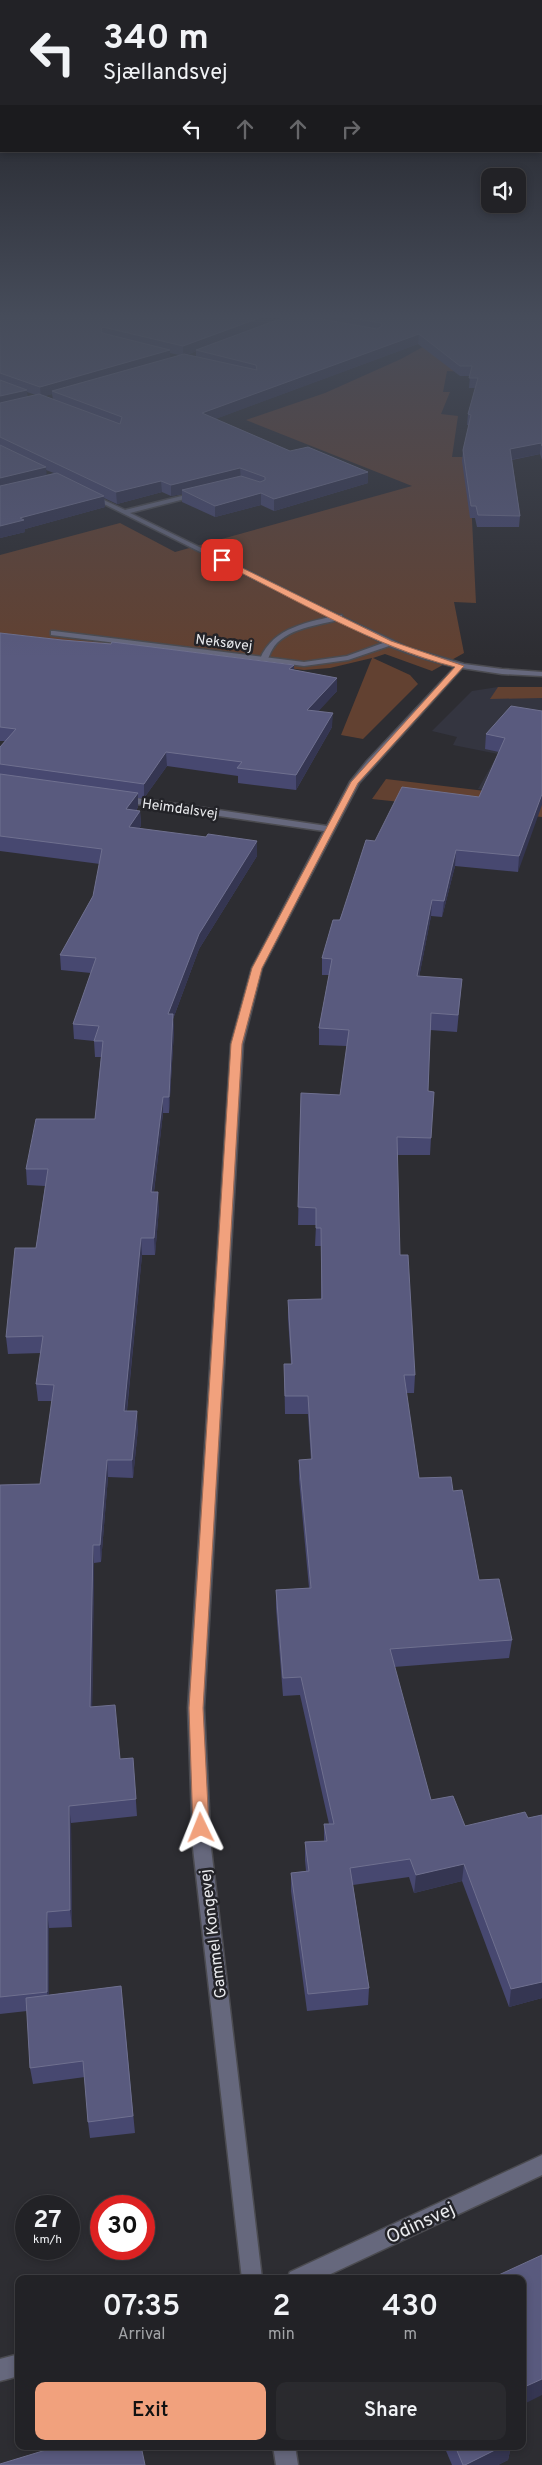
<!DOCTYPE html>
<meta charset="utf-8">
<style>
:root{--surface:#222226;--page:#2a2a2e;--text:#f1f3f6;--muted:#a2a4a7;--line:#3f3f43;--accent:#f1a17d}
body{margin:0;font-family:Overpass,sans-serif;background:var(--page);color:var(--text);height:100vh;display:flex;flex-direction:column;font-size:19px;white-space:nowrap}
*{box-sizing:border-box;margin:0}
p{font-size:16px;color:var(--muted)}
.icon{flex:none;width:28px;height:28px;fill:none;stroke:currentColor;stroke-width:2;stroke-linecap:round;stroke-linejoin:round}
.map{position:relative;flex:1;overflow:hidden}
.drawer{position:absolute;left:15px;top:2275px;width:511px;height:175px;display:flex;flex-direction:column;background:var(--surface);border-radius:10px;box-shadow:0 2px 8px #0003,0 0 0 1px var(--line)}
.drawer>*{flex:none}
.hud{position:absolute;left:0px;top:0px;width:542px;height:152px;box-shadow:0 2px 8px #0003,0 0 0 1px var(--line);background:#222226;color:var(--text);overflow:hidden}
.controls{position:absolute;left:481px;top:168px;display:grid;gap:10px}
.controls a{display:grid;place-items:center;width:45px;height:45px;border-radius:10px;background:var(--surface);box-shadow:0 2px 8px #0003,0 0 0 1px var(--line);font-size:25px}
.speed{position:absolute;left:15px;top:2195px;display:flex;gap:10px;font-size:25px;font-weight:700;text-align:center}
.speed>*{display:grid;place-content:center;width:65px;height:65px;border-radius:50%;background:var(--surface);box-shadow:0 2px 8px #0003,0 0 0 1px var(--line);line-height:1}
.speed small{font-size:12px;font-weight:400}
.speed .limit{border:8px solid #d22;background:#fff;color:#111}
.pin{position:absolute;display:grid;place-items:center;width:42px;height:42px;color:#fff;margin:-21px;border-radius:10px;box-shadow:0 2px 8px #0006}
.me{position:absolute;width:55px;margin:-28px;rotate:358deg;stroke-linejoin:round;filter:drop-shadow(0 0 4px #0008)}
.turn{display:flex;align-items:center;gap:18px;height:105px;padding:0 20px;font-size:22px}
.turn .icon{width:65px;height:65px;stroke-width:2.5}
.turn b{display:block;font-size:35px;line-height:42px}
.lanes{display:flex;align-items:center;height:48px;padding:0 20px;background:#0003;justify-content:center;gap:25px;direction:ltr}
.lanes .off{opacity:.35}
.eta{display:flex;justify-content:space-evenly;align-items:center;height:85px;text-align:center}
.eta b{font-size:30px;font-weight:600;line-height:35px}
.cta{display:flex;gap:10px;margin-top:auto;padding:10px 20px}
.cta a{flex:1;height:58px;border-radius:10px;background:var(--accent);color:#111;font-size:20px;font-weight:600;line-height:58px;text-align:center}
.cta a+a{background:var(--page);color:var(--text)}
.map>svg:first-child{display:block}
</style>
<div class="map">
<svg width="542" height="2465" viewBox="0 0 542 2465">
<rect width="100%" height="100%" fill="#2d2d32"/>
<polygon fill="#343540" points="498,687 542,688 542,798 478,789 498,754 453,745 457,737 432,731 472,691"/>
<g fill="#624131">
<polygon points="477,317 471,372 447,371 443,392 450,392 441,414 458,416 452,457 469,457 476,603 454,602 464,653 432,671 385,654 373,658 410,675 418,684 363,739 341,735 372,658 330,668 304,670 20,635 0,639 0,555 120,523 175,552 412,486 246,420 325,393 401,359"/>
<polygon points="498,687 542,687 542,698 490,699"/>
<polygon points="386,779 542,798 542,817 372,799"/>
</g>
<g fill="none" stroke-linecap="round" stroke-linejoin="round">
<defs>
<path id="lane" d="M339,615H342V619C320,625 284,628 272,650C270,653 269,657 267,661L260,659C273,627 309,622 339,615Z"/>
<g id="street">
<polygon points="198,492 200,493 200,495 130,513 321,607 409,648 464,664 502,669 542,672 542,676 502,674 462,668 359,783 262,968 243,1044 204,1708 211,1848 262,2279 242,2279 193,1848 188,1708 231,1044 252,968 324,831 122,802 117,799 122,796 327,826 350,782 367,761 455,667 422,658 389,646 348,660 304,666 51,635 51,631 54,631 304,662 347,656 383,643 86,495 91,494 125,510"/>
<polygon points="542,2155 542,2175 320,2279 287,2279 290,2272"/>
<polygon points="19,2354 19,2376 0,2381 0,2359"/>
<polygon points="273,2446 295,2446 298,2465 276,2465"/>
</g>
</defs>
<use href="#lane" stroke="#4b4b50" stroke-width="3"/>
<use href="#street" stroke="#4b4b50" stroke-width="3"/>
<use href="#lane" fill="#66687d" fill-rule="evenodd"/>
<use href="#street" fill="#66687d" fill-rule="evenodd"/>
</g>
<g fill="#474870" fill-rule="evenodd">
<path d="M0,313H542V460L540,454L512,460L520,516L519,527H477L475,518H470L462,461L463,450L469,425H467L468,414L475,388H469L470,376H460L418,344L215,419L290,451L368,483L274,511L261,505L215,517L182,502V494L171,496L162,492L117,504L104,498L105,507L25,529V532L0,538ZM279,314L288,316L279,319ZM196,351V357L187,355ZM170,353L179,355L170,358ZM27,392L36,395L27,397ZM52,394L53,399L44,396ZM46,470L54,473L46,475Z"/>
<polygon points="0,633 294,670 337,678 337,691 318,711 332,727 296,790 238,783 238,776 167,766 144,798 138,798 138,807 136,811 140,811 141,826 139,828 257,856 199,949 173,1019 174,1030 169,1113 163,1113 154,1192 159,1208 155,1255 142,1255 127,1411 138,1428 133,1478 108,1477 101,1562 94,1563 92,1707 120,1759 133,1758 137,1816 71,1823 72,1927 49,1928 49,1995 121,1986 135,2133 90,2138 88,2122 85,2077 33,2084 30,2068 27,2011 0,2014 0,1485 40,1484 52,1401 38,1401 36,1384 41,1353 8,1354 6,1337 36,1248 45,1186 27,1185 26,1169 95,1119 101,1057 95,1057 94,1041 74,1039 73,1024 91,973 61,970 60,955 93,896 100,864 0,851 0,747 5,741 0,741"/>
<polygon points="542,711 518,872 455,866 442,917 431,916 419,977 462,979 457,1032 430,1030 428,1091 431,1138 430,1155 397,1155 400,1255 415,1375 414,1393 406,1393 419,1478 453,1491 479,1580 512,1640 509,1658 394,1667 431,1800 465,1826 528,1818 542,1815 542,1998 509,2007 462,1881 414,1893 409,1877 353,1885 369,1988 368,2005 307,2011 291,1891 291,1873 306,1871 305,1860 305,1842 324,1841 324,1824 329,1824 300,1695 283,1696 276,1608 276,1590 309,1588 299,1479 299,1460 311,1460 308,1414 285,1414 284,1364 291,1364 288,1318 288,1300 321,1299 321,1246 315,1246 316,1225 298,1225 301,1093 340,1095 347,1046 319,1045 319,1028 329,975 322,975 322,958 375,841 479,797 499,752 485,749 486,734"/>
<polygon points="444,2446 511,2446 508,2460 498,2465 452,2465"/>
</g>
<g fill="#353652">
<polygon points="273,313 279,313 279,321 196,350 196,351 183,356 183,346"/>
<polygon points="419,334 418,344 202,424 202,413"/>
<polygon points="170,350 170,360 52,391 52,394 41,397 40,387"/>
<polygon points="27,390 28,401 0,407 0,396"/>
<polygon points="541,443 540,454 509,460 510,449"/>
<polygon points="46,467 47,478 0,490 0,478"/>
<polygon points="240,468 241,479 182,490 182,494 171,496 171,485"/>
<polygon points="368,472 368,483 274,511 274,499"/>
<polygon points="161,481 162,492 117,504 116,492"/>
<polygon points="261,493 261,505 215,517 215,506"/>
<polygon points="104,496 105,507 25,529 25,532 0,538 0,526 20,518"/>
<polygon points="294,665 294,678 289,669"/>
<polygon points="337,678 337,691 307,724 307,710"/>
<polygon points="333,713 332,727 296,790 296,775"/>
<polygon points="166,752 167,766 144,798 144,784"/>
<polygon points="138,793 138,807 127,824 126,809"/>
<polygon points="542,794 542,805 518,872 519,856"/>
<polygon points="140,811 141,826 130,842 129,827"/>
<polygon points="257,841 257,856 199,949 173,1019 174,1030 169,1113 168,1014 199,934"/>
<polygon points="456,850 455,866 442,917 444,901"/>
<polygon points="432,900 431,916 416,993 417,976"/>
<polygon points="163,1097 163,1113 152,1208 151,1192"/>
<polygon points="158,1192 159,1208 155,1255 154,1238"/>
<polygon points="141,1238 142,1255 125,1428 124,1411"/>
<polygon points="137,1411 138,1428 133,1478 132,1460"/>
<polygon points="107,1460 108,1477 101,1562 100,1545"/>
<polygon points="93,1545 94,1563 92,1724 90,1707"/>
<polygon points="69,1806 71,1823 72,1927 70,1910"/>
<polygon points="464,1864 462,1881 414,1893 416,1875"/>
<polygon points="47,1912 49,1928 49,2008 47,1992"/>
<polygon points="542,1982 542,1998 509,2007 511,1989"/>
<polygon points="542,2379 542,2395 522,2405 522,2388"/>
<polygon points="503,2446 511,2446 508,2460 498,2465 465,2465"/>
</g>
<g fill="#595a7e" stroke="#6f708f">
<polygon points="0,313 273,313 183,346 103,327 101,329 102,333 170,350 40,387 0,373"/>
<polygon points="325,313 542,313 542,446 541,443 510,449 520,516 478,515 476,506 471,506 463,450 471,415 468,414 478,378 469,378 472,366 460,366 419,334 202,413 290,451 308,447 368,472 274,499 261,493 215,506 182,490 241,476 260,482 265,480 265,477 240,468 171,485 161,481 116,492 0,437 0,403 39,394 120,424 122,417 52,391 184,354 257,370 256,365 196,350 293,314 377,329 382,326 381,323"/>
<polygon points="0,380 27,390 0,396"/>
<polygon points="0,445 46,467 0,478"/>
<polygon points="57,473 104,496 20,518 24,520 0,526 0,486"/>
<polygon points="0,633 62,640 111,644 112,642 294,665 289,669 337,678 307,710 333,713 296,775 237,768 242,762 166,752 144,784 0,764 0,747 16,729 0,727"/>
<polygon points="511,706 542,711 542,794 519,856 456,850 444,901 432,900 417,976 462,979 458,1015 431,1013 428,1091 434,1092 431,1138 397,1137 400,1255 408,1255 415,1375 404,1375 419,1478 451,1477 453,1491 462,1490 479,1580 499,1579 512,1640 390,1649 431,1800 453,1796 465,1826 525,1812 528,1818 542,1815 542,1982 511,1989 464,1864 416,1875 410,1859 350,1868 369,1988 308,1994 291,1873 309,1871 305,1842 327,1841 324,1824 334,1824 301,1677 283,1678 276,1590 311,1588 299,1460 312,1459 308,1396 285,1396 284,1364 292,1364 288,1300 322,1299 321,1228 316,1228 316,1208 298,1207 301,1093 340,1095 349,1030 319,1028 332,959 322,958 333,920 340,920 366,840 375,841 402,787 479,797 505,738 486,734"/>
<polygon points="0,774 138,793 126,809 140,811 129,827 206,837 208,834 257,841 199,934 168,1014 173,1014 169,1097 163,1097 151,1192 158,1192 154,1238 141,1238 124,1411 137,1411 132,1460 107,1460 100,1545 93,1545 90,1707 115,1705 120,1759 133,1758 136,1799 69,1806 70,1910 47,1912 47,1992 0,1997 0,1485 40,1484 54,1385 36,1384 43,1336 6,1337 15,1248 36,1248 48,1169 26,1169 36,1119 95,1119 103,1041 94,1041 99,1026 73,1024 96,958 60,955 93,896 102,849 0,836"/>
<polygon points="121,1986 133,2116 88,2122 83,2061 30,2068 26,1998"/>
<polygon points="542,2255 542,2379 522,2388 522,2279 490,2279"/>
<polygon points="59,2446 141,2446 145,2465 0,2465 0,2464"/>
<polygon points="455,2446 503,2446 465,2465 463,2465"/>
</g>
<linearGradient id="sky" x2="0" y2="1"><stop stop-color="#19191c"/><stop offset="0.48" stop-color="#464c5a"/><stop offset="1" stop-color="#464c5a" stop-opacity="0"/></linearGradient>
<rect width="542" height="658" fill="url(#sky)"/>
<path fill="#f1a17d" stroke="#9d6951" d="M219,559H224L391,641L464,666L358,783L262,968L242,1044L203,1708L209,1828L206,1833L201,1835L195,1833L193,1828L189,1708L231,1044L252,968L351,782L455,667C372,646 296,599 219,562Z"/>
<g text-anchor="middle" stroke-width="5" stroke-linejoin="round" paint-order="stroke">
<g font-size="14" fill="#e9eaed" stroke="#232328">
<text transform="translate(224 642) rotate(7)" y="5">Neksøvej</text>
<text transform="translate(180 808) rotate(8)" y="5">Heimdalsvej</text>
</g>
<g font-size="16" fill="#e9eaed" stroke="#232328">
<text transform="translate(212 1934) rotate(-97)" y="6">Gammel Kongevej</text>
</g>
<g font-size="19" fill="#e9eaed" stroke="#232328">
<text transform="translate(420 2222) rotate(-25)" y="7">Odinsvej</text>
</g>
</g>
</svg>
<div class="controls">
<a><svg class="icon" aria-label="sound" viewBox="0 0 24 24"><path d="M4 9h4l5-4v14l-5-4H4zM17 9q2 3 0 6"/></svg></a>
</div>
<div class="speed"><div>27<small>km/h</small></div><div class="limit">30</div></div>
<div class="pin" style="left:222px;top:560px;background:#d93025"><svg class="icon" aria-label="arrive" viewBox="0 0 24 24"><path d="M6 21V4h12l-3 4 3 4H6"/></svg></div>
<svg class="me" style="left:201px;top:1828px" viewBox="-20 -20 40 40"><path d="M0-17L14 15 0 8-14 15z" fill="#f1a17d" stroke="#fff" stroke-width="4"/></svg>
<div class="hud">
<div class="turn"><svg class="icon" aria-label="left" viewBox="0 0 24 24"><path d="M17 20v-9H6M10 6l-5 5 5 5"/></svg><div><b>340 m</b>Sjællandsvej</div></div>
<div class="lanes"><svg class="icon" aria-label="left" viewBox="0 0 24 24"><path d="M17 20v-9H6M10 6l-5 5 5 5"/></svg><svg class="icon off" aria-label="ahead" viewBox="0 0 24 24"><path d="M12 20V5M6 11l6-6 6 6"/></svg><svg class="icon off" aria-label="ahead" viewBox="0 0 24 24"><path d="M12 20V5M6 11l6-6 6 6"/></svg><svg class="icon off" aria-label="right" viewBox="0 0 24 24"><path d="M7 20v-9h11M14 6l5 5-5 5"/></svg></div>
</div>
<section class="drawer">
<div class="eta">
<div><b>07:35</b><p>Arrival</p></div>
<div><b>2</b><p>min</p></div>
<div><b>430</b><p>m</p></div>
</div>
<div class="cta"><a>Exit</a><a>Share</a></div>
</section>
</div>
